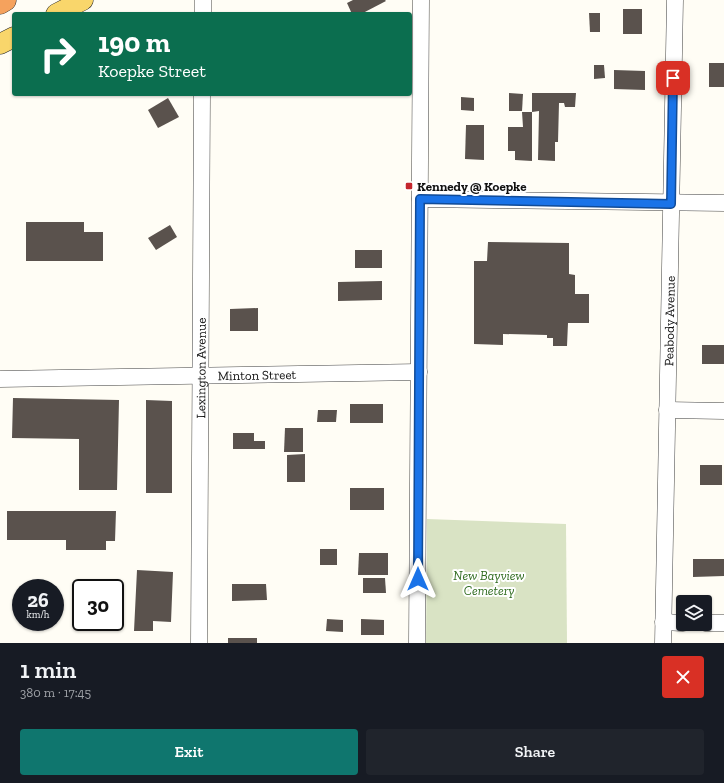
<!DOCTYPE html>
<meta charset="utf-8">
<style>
:root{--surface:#171b24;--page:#20242c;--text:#f1f3f6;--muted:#9ea1a6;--accent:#0f766e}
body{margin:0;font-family:"Zilla Slab",serif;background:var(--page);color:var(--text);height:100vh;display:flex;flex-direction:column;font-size:15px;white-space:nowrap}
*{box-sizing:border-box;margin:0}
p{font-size:13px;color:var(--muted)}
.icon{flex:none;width:22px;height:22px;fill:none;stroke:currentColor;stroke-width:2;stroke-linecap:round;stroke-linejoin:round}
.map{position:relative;height:643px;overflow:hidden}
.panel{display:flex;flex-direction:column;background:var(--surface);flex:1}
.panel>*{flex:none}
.top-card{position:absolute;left:12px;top:12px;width:400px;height:84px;border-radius:4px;box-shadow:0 1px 3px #0004;background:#0b6e4f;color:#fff;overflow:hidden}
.fabs{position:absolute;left:676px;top:595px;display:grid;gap:8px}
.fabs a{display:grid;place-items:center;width:36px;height:36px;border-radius:4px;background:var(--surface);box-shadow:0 1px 3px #0004;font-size:20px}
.speed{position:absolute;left:12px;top:579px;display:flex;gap:8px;font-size:20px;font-weight:700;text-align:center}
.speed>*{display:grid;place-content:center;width:52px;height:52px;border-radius:50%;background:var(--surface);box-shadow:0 1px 3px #0004;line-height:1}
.speed small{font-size:10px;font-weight:400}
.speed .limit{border:2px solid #111;border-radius:6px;background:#fff;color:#111}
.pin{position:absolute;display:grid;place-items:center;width:34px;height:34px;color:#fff;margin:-17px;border-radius:8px;box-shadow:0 2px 6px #0006}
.me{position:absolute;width:44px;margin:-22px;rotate:0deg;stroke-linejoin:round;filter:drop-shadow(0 0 3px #0008)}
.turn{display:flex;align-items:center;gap:14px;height:84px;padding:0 20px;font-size:18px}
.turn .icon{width:52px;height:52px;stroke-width:2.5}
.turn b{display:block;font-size:28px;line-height:34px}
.round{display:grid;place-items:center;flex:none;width:42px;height:42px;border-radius:4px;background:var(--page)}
.head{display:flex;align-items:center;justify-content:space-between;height:68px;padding:0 20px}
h1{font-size:24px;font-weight:600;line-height:30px}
.button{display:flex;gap:8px;margin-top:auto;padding:8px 20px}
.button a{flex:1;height:46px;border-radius:4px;background:var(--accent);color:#fff;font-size:16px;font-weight:600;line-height:46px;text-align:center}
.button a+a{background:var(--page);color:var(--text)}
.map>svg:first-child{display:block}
</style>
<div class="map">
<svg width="724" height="643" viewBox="0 0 724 643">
<rect width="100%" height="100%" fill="#fffdf5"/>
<polygon fill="#d9e3c4" points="427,519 566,524 567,643 426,643"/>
<g fill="#5a524d">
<polygon points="353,0 385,0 386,1 361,14 352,14 347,3"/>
<rect x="623" y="9" width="19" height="25"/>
<polygon points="589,13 600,13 600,32 590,32"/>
<rect x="709" y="63" width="15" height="24"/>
<polygon points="594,65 604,65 605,78 594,79"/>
<polygon points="614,70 645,71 645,90 614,89"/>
<polygon points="509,93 523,94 522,111 509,111"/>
<polygon points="532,93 576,93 575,107 565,107 564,103 559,103 558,142 555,142 555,161 538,160 539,111 532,112"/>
<polygon points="461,97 474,98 474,111 461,110"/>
<polygon points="168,98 179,117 158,128 148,110"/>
<polygon points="522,112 532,112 532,161 515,160 515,151 508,151 508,127 523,127"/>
<polygon points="466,125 484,125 484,160 465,159"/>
<polygon points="26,222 84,222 84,232 103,232 103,261 26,261"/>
<polygon points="170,225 177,237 156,250 148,238"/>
<polygon points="488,242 569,243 569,274 575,275 575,294 589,294 589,323 568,323 567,346 553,346 553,338 547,338 547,335 503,334 503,345 474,344 474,261 487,261"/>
<rect x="355" y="250" width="27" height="18"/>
<polygon points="382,281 382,300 338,301 338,282"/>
<polygon points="258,308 258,331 230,331 230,309"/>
<rect x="702" y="345" width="22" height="19"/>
<polygon points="13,398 119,400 117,490 79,490 79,439 12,438"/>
<polygon points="146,400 172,401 172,493 146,493"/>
<rect x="350" y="404" width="33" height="19"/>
<polygon points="318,410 337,410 336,422 317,422"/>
<polygon points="285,428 303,428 303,452 284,452"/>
<polygon points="233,433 254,433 254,441 265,441 265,449 233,449"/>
<polygon points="305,454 305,482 287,482 287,455"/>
<rect x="700" y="465" width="22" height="20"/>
<rect x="350" y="488" width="34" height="22"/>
<polygon points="7,511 116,511 115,541 106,541 106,550 66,550 66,540 7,540"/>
<rect x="320" y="549" width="17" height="16"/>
<polygon points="359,553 388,553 388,575 358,575"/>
<polygon points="693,559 724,559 724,576 693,577"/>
<polygon points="137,570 173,572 171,622 153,621 153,631 134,631"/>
<polygon points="363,578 385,578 386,593 363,593"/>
<polygon points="232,584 266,584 267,600 232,601"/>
<polygon points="327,619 343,620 343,632 326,631"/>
<polygon points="361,619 384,620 384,635 361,635"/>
<rect x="228" y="638" width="29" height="5"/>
</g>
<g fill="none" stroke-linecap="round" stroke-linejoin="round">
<defs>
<g id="minor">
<polyline points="203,14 203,0"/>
<polyline points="420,199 724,203"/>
<path id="s1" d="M0,379L419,372"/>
<polyline points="667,410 724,411"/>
<polyline points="663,622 683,623"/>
<polyline points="705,623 724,623"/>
<path id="s2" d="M199,643L202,94"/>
<polyline points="417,643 421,0"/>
<path id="s3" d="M663,643L675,0"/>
</g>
<g id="major">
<polyline points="56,14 83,0"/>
<polyline points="0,44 14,37"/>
</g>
<polyline id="highway" points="0,3 5,0"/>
</defs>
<use href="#minor" stroke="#444" stroke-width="17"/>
<use href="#major" stroke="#222" stroke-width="21"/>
<use href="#highway" stroke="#222" stroke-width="23"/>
<use href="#minor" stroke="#fff" stroke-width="16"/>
<use href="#major" stroke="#f9d66b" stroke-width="20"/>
<use href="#highway" stroke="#f5a25d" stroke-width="22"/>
</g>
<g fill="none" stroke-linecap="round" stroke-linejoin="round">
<defs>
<polyline id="route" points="418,579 420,199 671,204 673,78"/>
</defs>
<use href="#route" stroke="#114b97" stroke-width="10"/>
<use href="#route" stroke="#1a73e8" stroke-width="7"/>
</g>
<rect fill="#c4262e" stroke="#fff" stroke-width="1.5" x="405" y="182" width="8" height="8" rx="2"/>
<g text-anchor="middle" stroke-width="4" stroke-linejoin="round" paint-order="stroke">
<g font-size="13" font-weight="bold" fill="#111" stroke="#fff" text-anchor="start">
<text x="417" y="191">Kennedy @ Koepke</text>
</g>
<g font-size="13" fill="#111" stroke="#fff">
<text dy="5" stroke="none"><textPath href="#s3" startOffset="322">Peabody Avenue</textPath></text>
<text dy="5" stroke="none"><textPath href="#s2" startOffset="275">Lexington Avenue</textPath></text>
<text dy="5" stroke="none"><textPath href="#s1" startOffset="257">Minton Street</textPath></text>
</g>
<g font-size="13" font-style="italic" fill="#2f6b1f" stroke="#fff">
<text x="489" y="580">New Bayview<tspan x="489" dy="15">Cemetery</tspan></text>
</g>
</g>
</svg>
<div class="fabs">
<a><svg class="icon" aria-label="layers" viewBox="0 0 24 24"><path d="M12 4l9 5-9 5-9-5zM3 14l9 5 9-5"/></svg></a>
</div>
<div class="speed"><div>26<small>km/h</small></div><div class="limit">30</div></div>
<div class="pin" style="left:673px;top:78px;background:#d93025"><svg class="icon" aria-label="arrive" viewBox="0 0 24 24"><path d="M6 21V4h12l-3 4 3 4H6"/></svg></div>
<svg class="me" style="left:418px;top:579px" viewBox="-20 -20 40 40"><path d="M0-17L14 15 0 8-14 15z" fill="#1a73e8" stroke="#fff" stroke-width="4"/></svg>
<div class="top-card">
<div class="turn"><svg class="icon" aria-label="right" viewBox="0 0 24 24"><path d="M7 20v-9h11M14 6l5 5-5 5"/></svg><div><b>190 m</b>Koepke Street</div></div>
</div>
</div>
<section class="panel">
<div class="head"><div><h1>1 min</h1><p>380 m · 17:45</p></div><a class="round" style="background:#d93025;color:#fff"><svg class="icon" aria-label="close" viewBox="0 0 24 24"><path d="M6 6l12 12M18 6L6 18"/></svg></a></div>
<div class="button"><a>Exit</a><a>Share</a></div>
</section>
